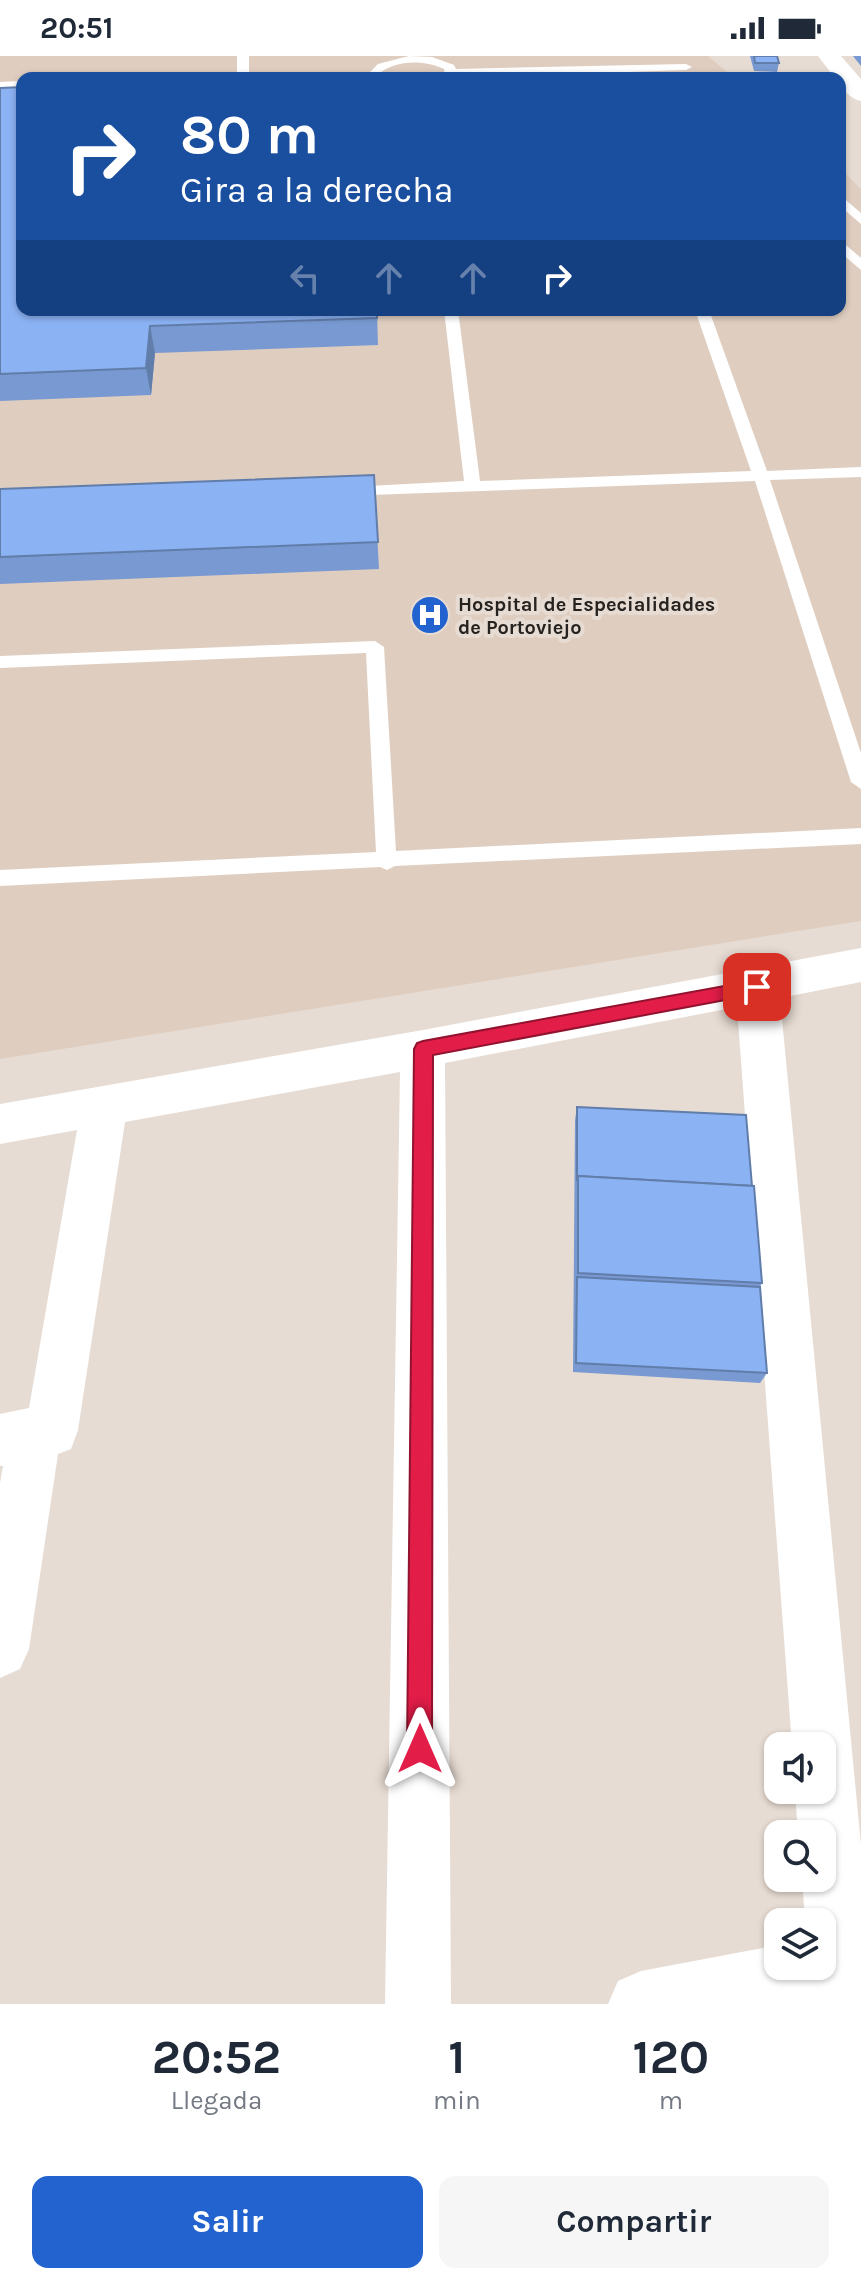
<!DOCTYPE html>
<html lang="es">
<style>
:root{--surface:#fff;--page:#f6f6f7;--text:#1f2937;--muted:#747a83;--accent:#2263cf}
body{margin:0;font-family:Karla,sans-serif;background:var(--page);color:var(--text);height:100vh;display:flex;flex-direction:column;font-size:30px;white-space:nowrap}
*{box-sizing:border-box;margin:0}
p{font-size:26px;color:var(--muted)}
.icon{flex:none;width:44px;height:44px;fill:none;stroke:currentColor;stroke-width:2;stroke-linecap:round;stroke-linejoin:round}
.map{position:relative;height:1948px;overflow:hidden}
.panel{display:flex;flex-direction:column;background:var(--surface);flex:1}
.panel>*{flex:none}
.top-card{position:absolute;left:16px;top:16px;width:830px;height:244px;border-radius:16px;box-shadow:0 2px 6px #0004;background:#1a4fa0;color:#fff;overflow:hidden}
.fabs{position:absolute;left:764px;top:1676px;display:grid;gap:16px}
.fabs a{display:grid;place-items:center;width:72px;height:72px;border-radius:16px;background:var(--surface);box-shadow:0 2px 6px #0004;font-size:40px}
.pin{position:absolute;display:grid;place-items:center;width:68px;height:68px;color:#fff;margin:-34px;border-radius:16px;box-shadow:0 4px 12px #0006}
.me{position:absolute;width:88px;margin:-44px;rotate:0deg;stroke-linejoin:round;filter:drop-shadow(0 0 6px #0008)}
.turn{display:flex;align-items:center;gap:28px;height:168px;padding:0 32px;font-size:36px}
.turn .icon{width:104px;height:104px;stroke-width:2.5}
.turn b{display:block;font-size:56px;line-height:68px}
.lanes{display:flex;align-items:center;height:76px;padding:0 32px;background:#0003;justify-content:center;gap:40px;direction:ltr}
.lanes .off{opacity:.35}
.eta{display:flex;justify-content:space-evenly;align-items:center;height:136px;text-align:center}
.eta b{font-size:48px;font-weight:700;line-height:56px}
.cta{display:flex;gap:16px;margin-top:auto;padding:16px 32px}
.cta a{flex:1;height:92px;border-radius:16px;background:var(--accent);color:#fff;font-size:32px;font-weight:700;line-height:92px;text-align:center}
.cta a+a{background:var(--page);color:var(--text)}
.status{display:flex;justify-content:space-between;align-items:center;height:56px;padding:0 40px;background:var(--surface);direction:ltr}
.status svg{height:22px;fill:currentColor}
.map>svg:first-child{display:block}
</style>
<div class="status"><b>20:51</b><svg viewBox="0 0 49 12"><path d="M0 12V9h3v3zM5 12V6h3v6zM10 12V3h3v9zM15 12V0h3v12zM26 1h20v11H26zM47 4h2v5h-2z"/></svg></div>
<div class="map">
<svg width="861" height="1948" viewBox="0 0 861 1948">
<rect width="100%" height="100%" fill="#e7dcd3"/>
<polygon fill="#dfcec0" points="0,0 708,0 734,22 22,22 22,254 840,254 840,112 861,133 861,865 0,1003"/>
<g fill="none" stroke-linecap="round" stroke-linejoin="round">
<g fill="#fff" fill-rule="evenodd">
<rect x="237" y="0" width="12" height="22"/>
<path d="M409,0L432,1L454,9L456,13L686,8L692,11L686,14L445,22L444,13C425,4 399,4 381,16V22H299L305,19L369,17L378,8Z"/>
<polygon points="22,25 22,33 0,34 0,26"/>
<polygon points="840,139 861,157 861,168 840,150"/>
<polygon points="840,184 861,202 861,214 840,196"/>
<polygon points="444,254 458,254 480,425 751,415 695,254 709,254 767,415 861,411 861,421 770,424 861,697 861,733 851,726 755,425 342,440 340,436 348,431 464,425"/>
<polygon points="375,585 384,591 396,795 861,772 861,788 395,810 387,814 380,811 0,830 0,814 376,796 366,597 0,612 0,600"/>
</g>
<g fill="#fff" fill-rule="evenodd">
<path d="M818,0H841L861,23V45C851,43 840,33 840,22H835Z"/>
<polygon points="861,892 861,926 780,942 861,1789 861,1948 608,1948 618,1925 641,1915 778,1889 778,1910 822,1910 822,1866 805,1866 802,1822 822,1822 822,1778 798,1778 795,1734 822,1734 822,1690 792,1690 737,951 445,1007 451,1948 385,1948 400,1016 125,1066 78,1374 71,1393 58,1398 29,1593 20,1613 0,1622 0,1427 3,1410 0,1410 0,1358 29,1352 77,1074 0,1088 0,1048 423,974"/>
</g>
</g>
<g fill="#7899d1">
<polygon points="750,0 777,0 779,7 777,16 754,15"/>
<polygon points="853,0 861,0 861,10"/>
<polygon points="0,32 377,254 378,289 155,297 151,339 0,345"/>
<polygon points="374,419 379,513 0,528 0,433"/>
<polygon points="577,1051 752,1130 762,1227 760,1231 767,1317 760,1327 573,1316 575,1064"/>
</g>
<polygon fill="#617daa" points="150,270 155,297 151,339 146,312"/>
<g fill="#8bb2f3" stroke="#617daa" stroke-width="2">
<polygon points="754,0 777,0 779,7 755,7"/>
<polygon points="22,31 22,254 377,254 377,262 150,270 146,312 0,318 0,32"/>
<polygon points="374,419 378,486 0,501 0,433"/>
<polygon points="577,1051 746,1059 752,1130 578,1120 577,1125"/>
<polygon points="578,1120 754,1130 762,1227 578,1217"/>
<polygon points="577,1221 760,1231 767,1317 576,1307"/>
</g>
<polygon fill="#e11d48" stroke="#92132f" stroke-width="2" points="757,924 766,931 757,938 433,999 432,1693 428,1702 420,1706 411,1702 407,1693 414,993 417,987 423,985"/>
<defs>
<symbol id="hospital-disc" viewBox="-11 -11 22 22"><circle r="9.5" fill="#2263cf" stroke="#e7dcd3"/><path d="M-5-5h3v3.5h4V-5h3V5h-3V1.5h-4V5h-3Z" fill="#fff"/></symbol>
</defs>
<g fill-rule="evenodd">
<use href="#hospital-disc" x="408" y="537" width="44" height="44"/>
</g>
<g text-anchor="middle" stroke-width="8" stroke-linejoin="round" paint-order="stroke">
<g font-size="20" font-weight="bold" fill="#26221f" stroke="#e7dcd3" text-anchor="start">
<text x="458" y="555">Hospital de Especialidades<tspan x="458" dy="23">de Portoviejo</tspan></text>
</g>
</g>
</svg>
<div class="fabs">
<a><svg class="icon" aria-label="sound" viewBox="0 0 24 24"><path d="M4 9h4l5-4v14l-5-4H4zM17 9q2 3 0 6"/></svg></a>
<a><svg class="icon" aria-label="search" viewBox="0 0 24 24"><circle cx="10" cy="10" r="6"/><path d="M15 15l6 6"/></svg></a>
<a><svg class="icon" aria-label="layers" viewBox="0 0 24 24"><path d="M12 4l9 5-9 5-9-5zM3 14l9 5 9-5"/></svg></a>
</div>
<div class="pin" style="left:757px;top:931px;background:#d93025"><svg class="icon" aria-label="arrive" viewBox="0 0 24 24"><path d="M6 21V4h12l-3 4 3 4H6"/></svg></div>
<svg class="me" style="left:420px;top:1693px" viewBox="-20 -20 40 40"><path d="M0-17L14 15 0 8-14 15z" fill="#e11d48" stroke="#fff" stroke-width="4"/></svg>
<div class="top-card">
<div class="turn"><svg class="icon" aria-label="right" viewBox="0 0 24 24"><path d="M7 20v-9h11M14 6l5 5-5 5"/></svg><div><b>80 m</b>Gira a la derecha</div></div>
<div class="lanes"><svg class="icon off" aria-label="left" viewBox="0 0 24 24"><path d="M17 20v-9H6M10 6l-5 5 5 5"/></svg><svg class="icon off" aria-label="ahead" viewBox="0 0 24 24"><path d="M12 20V5M6 11l6-6 6 6"/></svg><svg class="icon off" aria-label="ahead" viewBox="0 0 24 24"><path d="M12 20V5M6 11l6-6 6 6"/></svg><svg class="icon" aria-label="right" viewBox="0 0 24 24"><path d="M7 20v-9h11M14 6l5 5-5 5"/></svg></div>
</div>
</div>
<section class="panel">
<div class="eta">
<div><b>20:52</b><p>Llegada</p></div>
<div><b>1</b><p>min</p></div>
<div><b>120</b><p>m</p></div>
</div>
<div class="cta"><a>Salir</a><a>Compartir</a></div>
</section>
